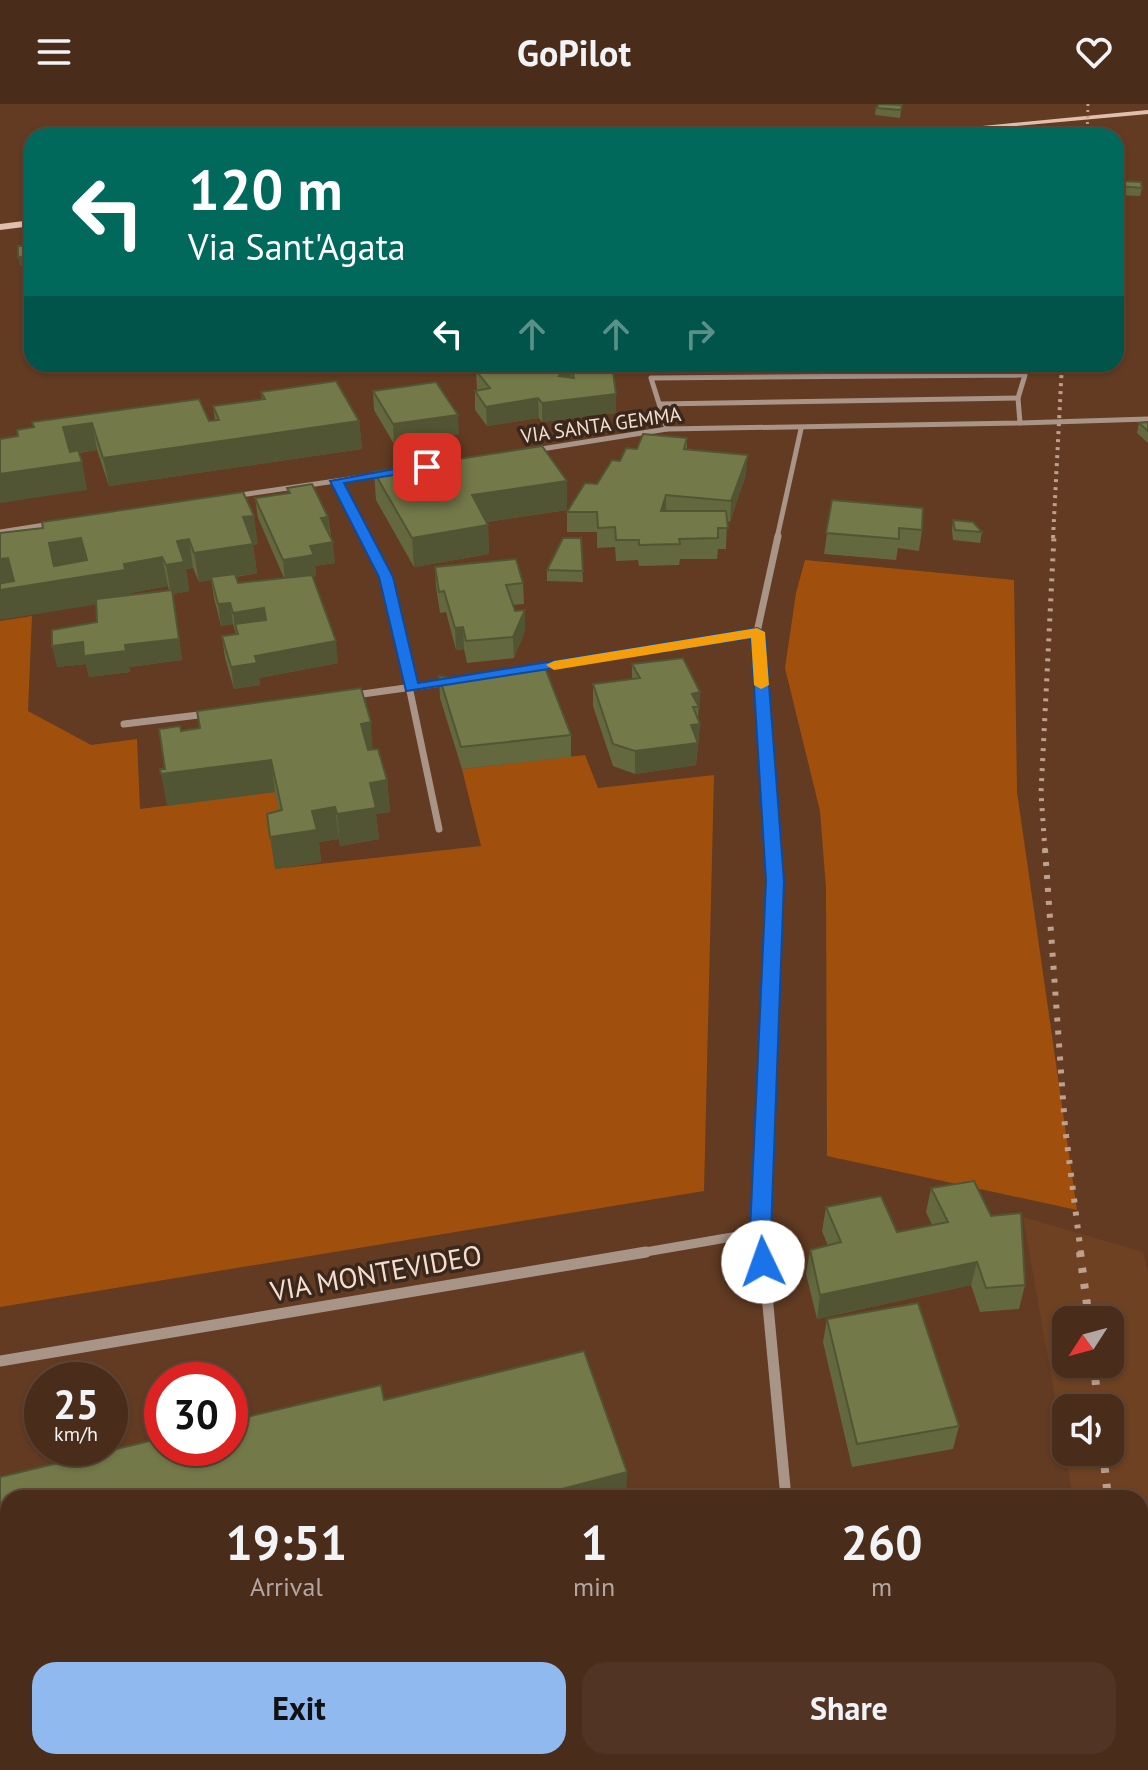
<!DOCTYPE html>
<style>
:root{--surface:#4a2c1a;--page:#513423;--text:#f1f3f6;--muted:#b2a7a2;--line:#614839;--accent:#90b9f0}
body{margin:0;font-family:"PT Sans",sans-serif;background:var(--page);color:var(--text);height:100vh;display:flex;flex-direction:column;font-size:30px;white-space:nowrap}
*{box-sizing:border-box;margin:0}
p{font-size:26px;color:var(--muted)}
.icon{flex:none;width:44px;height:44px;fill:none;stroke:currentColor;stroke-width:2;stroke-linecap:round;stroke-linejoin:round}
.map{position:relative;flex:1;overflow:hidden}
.side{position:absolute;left:0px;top:1386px;width:1148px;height:280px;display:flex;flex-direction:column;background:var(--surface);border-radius:24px 24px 0 0;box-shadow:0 2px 6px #0004,0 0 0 2px var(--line)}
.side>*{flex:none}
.banner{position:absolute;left:24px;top:24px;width:1100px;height:244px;border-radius:24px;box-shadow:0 2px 6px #0004,0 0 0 2px var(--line);background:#00695c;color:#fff;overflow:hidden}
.needle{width:52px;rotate:234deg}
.tools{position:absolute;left:1052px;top:1202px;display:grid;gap:16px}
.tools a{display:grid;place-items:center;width:72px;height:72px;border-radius:16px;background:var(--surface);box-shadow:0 2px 6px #0004,0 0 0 2px var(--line);font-size:40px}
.speed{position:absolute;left:24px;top:1258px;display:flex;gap:16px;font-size:40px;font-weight:700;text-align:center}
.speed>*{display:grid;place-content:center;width:104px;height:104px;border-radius:50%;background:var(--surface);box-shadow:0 2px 6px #0004,0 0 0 2px var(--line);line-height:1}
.speed small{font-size:20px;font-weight:400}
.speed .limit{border:12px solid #d22;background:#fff;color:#111}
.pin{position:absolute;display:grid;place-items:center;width:68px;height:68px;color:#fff;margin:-34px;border-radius:16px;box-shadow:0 4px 12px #0006}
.me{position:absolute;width:88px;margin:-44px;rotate:357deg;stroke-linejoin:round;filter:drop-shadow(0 0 6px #0008)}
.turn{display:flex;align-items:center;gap:28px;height:168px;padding:0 32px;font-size:36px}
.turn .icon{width:104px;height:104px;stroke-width:2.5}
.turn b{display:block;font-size:56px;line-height:68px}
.lanes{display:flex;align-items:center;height:76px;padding:0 32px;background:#0003;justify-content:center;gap:40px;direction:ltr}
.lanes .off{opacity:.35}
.eta{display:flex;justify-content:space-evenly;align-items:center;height:136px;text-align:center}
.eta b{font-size:48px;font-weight:700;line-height:56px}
.cta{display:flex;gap:16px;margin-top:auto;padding:16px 32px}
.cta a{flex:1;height:92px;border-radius:24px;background:var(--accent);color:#111;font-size:32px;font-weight:700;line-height:92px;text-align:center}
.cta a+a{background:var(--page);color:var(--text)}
header{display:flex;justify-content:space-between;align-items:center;height:104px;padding:0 32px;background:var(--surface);font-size:36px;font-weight:700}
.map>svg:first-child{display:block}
</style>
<header><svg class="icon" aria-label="menu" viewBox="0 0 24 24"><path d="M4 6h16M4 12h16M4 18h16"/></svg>GoPilot<svg class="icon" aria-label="heart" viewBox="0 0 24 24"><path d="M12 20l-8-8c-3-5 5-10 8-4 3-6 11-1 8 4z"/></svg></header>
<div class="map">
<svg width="1148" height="1666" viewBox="0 0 1148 1666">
<rect width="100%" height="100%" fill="#623b22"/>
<g fill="#6e4122" fill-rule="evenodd">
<polygon points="651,260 999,260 999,265 659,263"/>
<path d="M1023,1113L1143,1148L1148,1169V1666H1115L1114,1658H1140V1394H1073ZM1066,1216H1110V1260H1066ZM1066,1304H1110V1348H1066Z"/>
</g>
<g fill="#a0500c">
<polygon points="805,456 1014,476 1017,688 1077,1106 827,1052 826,784 820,707 785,564 796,489"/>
<polygon points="32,512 28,607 91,641 137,635 140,705 275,688 286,738 275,765 481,742 462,665 585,651 598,684 714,671 704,1087 0,1203 0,517"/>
</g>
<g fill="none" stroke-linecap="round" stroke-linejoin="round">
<g stroke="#a99488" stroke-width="5">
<polygon points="1025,271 1018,294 1020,319 667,325 651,274"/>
<polyline points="660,300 1018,294"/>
<polyline points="535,346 667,325"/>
<polyline points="337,377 366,434"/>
<polyline points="234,392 383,370"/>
<polyline points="0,428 51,420"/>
<polyline points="777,434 801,325"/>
</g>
<g stroke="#a99488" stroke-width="7">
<polyline points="365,432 386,473 439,725"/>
<polyline points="537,564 757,528"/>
<polyline points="355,591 449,578"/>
<polyline points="124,620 207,610"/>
<polyline points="773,747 757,528 778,432"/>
</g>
<g stroke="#a99488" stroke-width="9">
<polyline points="634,1150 761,1128"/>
<polyline points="763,1150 775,777 773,745"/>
</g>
<g stroke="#a99488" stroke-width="11">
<polyline points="763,1148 786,1394"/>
<polyline points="0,1257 646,1148"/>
<polyline points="870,1658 872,1666"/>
</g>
<g fill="#e0c0ac" fill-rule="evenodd">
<polygon points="1148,6 1148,10 908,32 880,32"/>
<polygon points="32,116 32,122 0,126 0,120"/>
</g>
<polyline stroke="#bea08e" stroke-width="3" stroke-dasharray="2 4" stroke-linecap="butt" points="1087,32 1088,0"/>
<polyline stroke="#bea08e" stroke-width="4" stroke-dasharray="3 5" stroke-linecap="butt" points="1053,434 1062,260"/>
<polyline stroke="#bea08e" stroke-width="5" stroke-dasharray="3 7" stroke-linecap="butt" points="1045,747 1041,689 1054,432"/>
<polyline stroke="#bea08e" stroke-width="6" stroke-dasharray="4 9" stroke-linecap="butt" points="1045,745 1065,1023 1081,1150"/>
<g stroke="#bea08e" stroke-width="8" stroke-dasharray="5 11" stroke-linecap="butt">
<polyline points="1080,1148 1089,1216"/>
<polyline points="1094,1260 1098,1304"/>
<polyline points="1103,1348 1108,1394"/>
<polyline points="1140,1611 1148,1650"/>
</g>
<polyline stroke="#a99488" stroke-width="5" points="1020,319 1148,315"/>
</g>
<g fill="#64683f" fill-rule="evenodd">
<polygon points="902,1 900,14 875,11 876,4"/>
<polygon points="1118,77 1142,84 1140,92 1117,91"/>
<polygon points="573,260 573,263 616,309 542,318 539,314 487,322 475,306 475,287 477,286 476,267"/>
<polygon points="373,287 459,330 394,340 374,306"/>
<polygon points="261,288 359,317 362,345 109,382 97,346 79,349 87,386 17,326 215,316 213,302 262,296"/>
<polygon points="1148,318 1148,339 1137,329 1139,319"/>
<polygon points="687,334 687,345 746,370 730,418 727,417 726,445 718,445 717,455 680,455 679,461 639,462 638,456 616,457 615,443 597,444 597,428 567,428 567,408 620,357 637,345"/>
<polygon points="374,368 567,377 567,406 487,418 488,421 489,450 414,463 376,396"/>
<path d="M287,384L328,413L335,459L315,462L316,472L313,473L338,559L259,574L260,581L234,585L225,554L222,532L236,530L233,520L221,522L214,494L211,476L199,478L193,464L186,465L189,487L173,490L182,556L129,563L130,568L89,573L86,560L57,563L97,518L96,501L0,429L258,440L253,441L257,469L236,473L238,479L284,474L258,414L255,394L288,389ZM168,482L169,486L130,491V489Z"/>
<polygon points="832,396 922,426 919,447 898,444 896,456 824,450"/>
<polygon points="953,416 982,428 980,439 953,436 952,427"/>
<polygon points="581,434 583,478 547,477 547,466"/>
<polygon points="435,463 523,479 524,500 513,501 525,527 514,554 467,559 464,545 456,546 446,508 440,509 436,483"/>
<polygon points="632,560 700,588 698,614 700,620 696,661 635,670 613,662 593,602 593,580 632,575"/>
<polygon points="439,572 571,631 571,653 462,665 440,594"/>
<polygon points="181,627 373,645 387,676 390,708 376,710 379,735 340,742 339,735 319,738 321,758 275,765 279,707 275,688 167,702"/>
<polygon points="931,1084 991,1112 1025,1181 1019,1205 980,1208 971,1181 817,1215 806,1170 810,1146 828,1142 822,1127 826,1103 897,1128 932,1121 926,1108"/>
<polygon points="827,1215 959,1322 953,1345 852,1363 823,1238"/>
<polygon points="547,1658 660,1658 659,1666 550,1666"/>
<polygon points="695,1658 861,1658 861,1666 698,1666"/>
<polygon points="907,1658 963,1658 926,1666 909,1666"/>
<polygon points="969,1658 1060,1658 1063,1666 972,1666"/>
</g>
<g fill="#515533">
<polygon points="32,152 32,161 20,162 18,153"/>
<polygon points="569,260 573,260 573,271 571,263 571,276 559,272"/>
<polygon points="616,290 616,309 542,318 542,299"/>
<polygon points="538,294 539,314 487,322 486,303"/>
<polygon points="458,311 459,330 394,340 393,320"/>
<polygon points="359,317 362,345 109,382 103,354"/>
<polygon points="92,319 97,346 69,350 63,323"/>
<polygon points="748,351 746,370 730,418 731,397"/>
<polygon points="82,358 87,386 0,399 0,370"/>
<polygon points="567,377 567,406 473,420 472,391"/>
<polygon points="666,391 666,411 661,407"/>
<polygon points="254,412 258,440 253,441 257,469 199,478 194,449 243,413"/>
<polygon points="328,413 330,433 321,414"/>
<polygon points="488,421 489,450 414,463 412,434"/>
<polygon points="81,434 87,463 55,468 49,439"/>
<polygon points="189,435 193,464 186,465 189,487 173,490 182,556 129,563 130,568 89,573 86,560 57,563 52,542 83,538 125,541 171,490 166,461 177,437"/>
<polygon points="333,438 335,459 315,462 316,472 285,477 283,456 310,442"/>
<polygon points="162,453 168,482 130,489 130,495 0,516 0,455 8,454 15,483 124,460"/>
<polygon points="230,499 233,520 221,522 218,500"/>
<polygon points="264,504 266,526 235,520 236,530 233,509"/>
<polygon points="525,506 525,527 514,554 513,533"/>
<polygon points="463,523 464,545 456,546 455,524"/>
<polygon points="336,537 338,559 259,574 260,581 234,585 231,563 255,552"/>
<polygon points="700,588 699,610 699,603 692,590"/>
<polygon points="371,618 373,649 364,651 361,620"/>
<polygon points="700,620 696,661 635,670 635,647 691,621"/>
<polygon points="271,656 275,688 167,702 161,670"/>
<polygon points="387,676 390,708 376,710 379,735 340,742 337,710 370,679"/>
<polygon points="335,703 339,735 319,738 321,758 275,765 270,733 312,707"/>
<polygon points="977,1158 971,1181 817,1215 820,1191"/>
<polygon points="627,1368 626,1394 528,1394"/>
<polygon points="8,1507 8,1549 0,1551 0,1509"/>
<polygon points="124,1658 131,1658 132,1666 125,1666"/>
<polygon points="598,1658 660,1658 659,1666 575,1666"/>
<polygon points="914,1658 963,1658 926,1666 912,1666"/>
<polygon points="862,1661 861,1666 847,1666"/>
</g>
<g fill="#747949" stroke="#515533" stroke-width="2" fill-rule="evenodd">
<polygon points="879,0 902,1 901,6 876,4"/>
<polygon points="1118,77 1141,78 1142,84 1118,82"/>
<polygon points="18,142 32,142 32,152 18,153"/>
<polygon points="529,260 569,260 559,272 574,274 571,263 598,260 612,260 616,290 542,299 538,294 486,303 475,287 490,284 476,267"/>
<polygon points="336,277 359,317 103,354 92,319 63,323 70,348 78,346 82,358 0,370 0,335 18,332 17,326 34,323 32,318 199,295 209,317 219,316 213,302 265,295 261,288"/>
<polygon points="436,278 458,311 393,320 373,287"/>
<polygon points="1148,318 1148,327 1139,319"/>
<polygon points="643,330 687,334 684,345 748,351 731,397 666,391 661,407 726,407 728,424 718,424 718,434 679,435 680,440 639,441 639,436 616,436 615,423 598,424 597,408 567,408 585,379 597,380 612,356 620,357 626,344 637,345"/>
<polygon points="542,342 567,377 472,391 488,421 412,434 374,368"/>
<polygon points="312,380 328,413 321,414 333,438 310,442 314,451 283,456 255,394 290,389 287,384"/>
<path d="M243,388L254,412L243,413L253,440L194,449L189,435L177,437L184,458L166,461L162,453L124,460L125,466L0,486V472L2,479L14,477L8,454L0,455V429L43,424L42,418ZM81,434L87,456L54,462L49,439Z"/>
<polygon points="832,396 923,404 922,426 899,424 899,435 826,429"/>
<polygon points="953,416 973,418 982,428 955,426"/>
<polygon points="563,434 581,434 583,467 547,466"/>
<polygon points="516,455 523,479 506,481 515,507 525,506 513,533 466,537 463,523 455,524 444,487 439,488 435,463"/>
<polygon points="235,470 238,479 312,471 336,537 255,552 257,559 231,563 222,532 238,530 235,520 266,516 264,504 233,509 230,499 218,500 211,473"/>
<polygon points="172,486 179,535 125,541 126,547 84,552 83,538 52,542 52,526 97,518 96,495"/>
<polygon points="683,554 700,588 692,590 699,603 693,603 700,620 691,621 698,639 635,647 613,640 593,580 640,574 632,560"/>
<polygon points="544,561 571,631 461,643 439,572 449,574"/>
<polygon points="361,584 371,618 361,620 368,646 378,645 387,676 370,679 376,704 337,710 335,703 312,707 317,726 270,733 267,710 282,706 271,656 161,670 160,665 165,665 159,625 180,622 181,627 200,624 197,607"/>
<polygon points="974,1077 991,1112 1021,1109 1025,1181 986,1184 977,1158 820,1191 810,1146 841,1138 826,1103 881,1092 897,1128 948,1118 931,1084"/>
<polygon points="918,1199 959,1322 857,1340 827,1215"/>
<polygon points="584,1247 627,1368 528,1394 8,1394 8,1507 0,1509 0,1373 162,1334 162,1344 230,1344 230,1317 381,1281 384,1296"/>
<polygon points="33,1658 124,1658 125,1666 7,1666"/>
<polygon points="556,1658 598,1658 575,1666 559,1666"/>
<polygon points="709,1658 861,1658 862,1661 847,1666 713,1666"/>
<polygon points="991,1658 1060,1658 1063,1666 994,1666"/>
</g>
<polygon fill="#1a73e8" stroke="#114b97" stroke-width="2" points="427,359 431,360 431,365 344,379 393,473 418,579 757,524 765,528 784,777 771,1128 774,1158 771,1164 756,1164 750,1128 766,777 751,534 406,587 379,473 330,377"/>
<polygon fill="#f59e0b" points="757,524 765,528 769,581 761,585 754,581 751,534 554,566 546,561 554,557"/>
<g text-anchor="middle" stroke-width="7" stroke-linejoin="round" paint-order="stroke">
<g font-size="20" fill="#f6decf" stroke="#3a281c">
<text transform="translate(601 321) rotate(-8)" y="7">VIA SANTA GEMMA</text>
</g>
<g font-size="28" fill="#f6decf" stroke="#3a281c">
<text transform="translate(376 1169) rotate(-10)" y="10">VIA MONTEVIDEO</text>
</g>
</g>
</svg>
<div class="tools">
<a><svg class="needle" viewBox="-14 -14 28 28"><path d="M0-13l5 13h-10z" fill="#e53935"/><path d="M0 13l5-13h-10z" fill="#b2a7a2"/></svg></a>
<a><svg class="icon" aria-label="sound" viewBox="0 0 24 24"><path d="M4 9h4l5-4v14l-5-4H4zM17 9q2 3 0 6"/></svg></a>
</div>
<div class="speed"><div>25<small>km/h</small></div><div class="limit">30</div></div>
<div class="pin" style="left:427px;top:363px;background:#d93025"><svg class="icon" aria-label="arrive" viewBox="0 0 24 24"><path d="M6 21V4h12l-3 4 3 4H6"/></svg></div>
<svg class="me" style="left:763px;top:1158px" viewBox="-20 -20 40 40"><circle r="19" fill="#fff"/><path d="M0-13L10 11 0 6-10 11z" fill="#1a73e8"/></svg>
<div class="banner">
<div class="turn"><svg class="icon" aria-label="left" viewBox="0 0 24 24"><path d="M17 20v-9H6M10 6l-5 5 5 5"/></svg><div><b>120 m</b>Via Sant'Agata</div></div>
<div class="lanes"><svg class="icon" aria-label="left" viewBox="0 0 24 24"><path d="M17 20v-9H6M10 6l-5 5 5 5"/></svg><svg class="icon off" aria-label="ahead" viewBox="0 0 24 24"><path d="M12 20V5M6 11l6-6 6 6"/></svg><svg class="icon off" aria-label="ahead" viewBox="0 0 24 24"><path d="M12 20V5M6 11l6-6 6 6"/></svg><svg class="icon off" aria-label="right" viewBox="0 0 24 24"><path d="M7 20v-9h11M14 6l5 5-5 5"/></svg></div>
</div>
<section class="side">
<div class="eta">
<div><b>19:51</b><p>Arrival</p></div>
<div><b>1</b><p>min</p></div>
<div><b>260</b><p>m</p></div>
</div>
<div class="cta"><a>Exit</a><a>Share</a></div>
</section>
</div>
